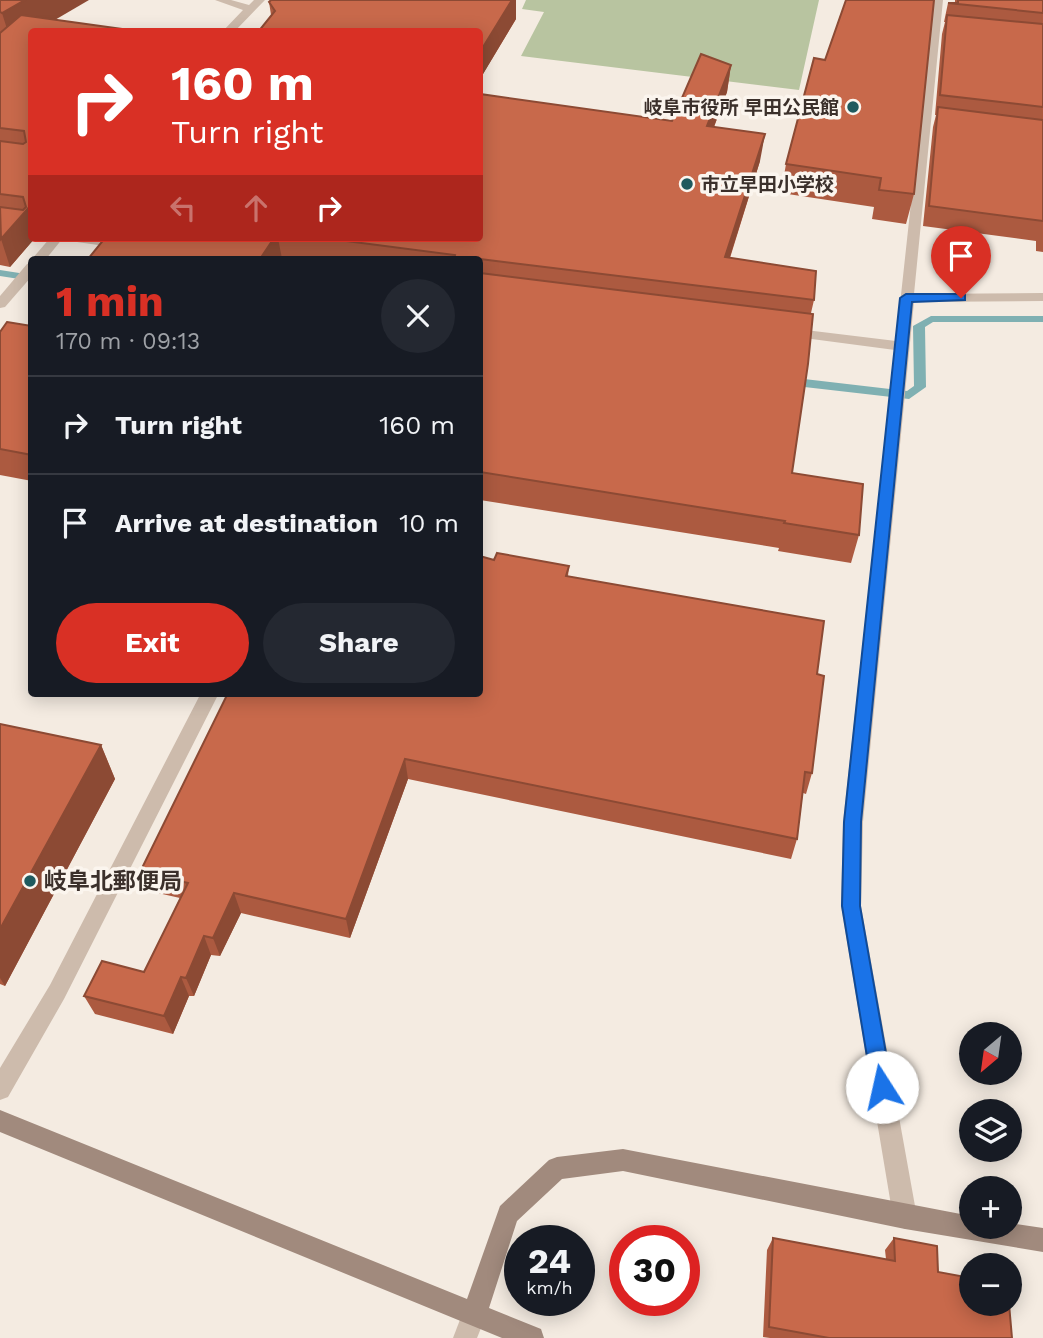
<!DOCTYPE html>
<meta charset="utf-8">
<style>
:root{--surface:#171b24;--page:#242831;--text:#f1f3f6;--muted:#9ea1a6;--line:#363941;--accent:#d93025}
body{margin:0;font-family:"Work Sans","Noto Sans JP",sans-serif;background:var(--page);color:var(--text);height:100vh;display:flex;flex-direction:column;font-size:26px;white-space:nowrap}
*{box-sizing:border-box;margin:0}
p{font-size:23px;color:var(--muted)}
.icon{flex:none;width:38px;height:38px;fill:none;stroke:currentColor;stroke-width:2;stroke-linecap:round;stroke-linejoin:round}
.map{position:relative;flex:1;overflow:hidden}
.drawer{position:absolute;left:28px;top:256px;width:455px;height:441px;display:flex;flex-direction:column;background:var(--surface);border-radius:7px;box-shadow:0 4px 18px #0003}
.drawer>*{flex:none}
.top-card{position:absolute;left:28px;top:28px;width:455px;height:214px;border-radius:7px;box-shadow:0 4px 18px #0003;background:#d93025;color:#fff;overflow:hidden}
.needle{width:46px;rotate:209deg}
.fabs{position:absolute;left:959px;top:1022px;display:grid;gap:14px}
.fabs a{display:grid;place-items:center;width:63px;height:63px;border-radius:50%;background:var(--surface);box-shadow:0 4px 18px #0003;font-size:35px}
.speed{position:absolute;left:504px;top:1225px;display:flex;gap:14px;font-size:35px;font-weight:700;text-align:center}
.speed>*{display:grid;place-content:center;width:91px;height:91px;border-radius:50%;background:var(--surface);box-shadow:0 4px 18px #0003;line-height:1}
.speed small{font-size:18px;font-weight:400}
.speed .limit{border:10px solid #d22;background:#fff;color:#111}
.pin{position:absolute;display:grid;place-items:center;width:60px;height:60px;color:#fff;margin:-72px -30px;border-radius:50% 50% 50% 0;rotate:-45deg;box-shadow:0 0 7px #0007}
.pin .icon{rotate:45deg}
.me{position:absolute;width:77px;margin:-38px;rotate:350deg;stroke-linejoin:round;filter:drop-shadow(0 0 5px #0008)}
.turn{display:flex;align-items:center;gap:24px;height:147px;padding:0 28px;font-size:32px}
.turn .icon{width:91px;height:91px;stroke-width:2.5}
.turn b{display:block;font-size:49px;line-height:60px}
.lanes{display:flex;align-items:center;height:66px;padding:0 28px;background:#0003;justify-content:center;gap:35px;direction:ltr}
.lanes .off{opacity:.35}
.round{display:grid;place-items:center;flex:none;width:74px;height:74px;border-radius:37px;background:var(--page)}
.headline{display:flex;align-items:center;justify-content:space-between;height:119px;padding:0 28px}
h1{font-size:42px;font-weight:700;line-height:52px;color:var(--accent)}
.primary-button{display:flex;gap:14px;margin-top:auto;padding:14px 28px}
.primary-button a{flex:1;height:80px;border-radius:42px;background:var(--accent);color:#fff;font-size:28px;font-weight:700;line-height:80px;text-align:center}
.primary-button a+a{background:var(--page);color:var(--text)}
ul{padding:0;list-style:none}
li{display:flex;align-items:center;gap:21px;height:98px;padding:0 28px;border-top:2px solid var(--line)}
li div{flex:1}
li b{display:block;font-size:26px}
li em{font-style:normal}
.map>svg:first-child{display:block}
</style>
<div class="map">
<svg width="1043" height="1338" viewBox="0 0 1043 1338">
<rect width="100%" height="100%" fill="#f4ebe1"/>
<polygon fill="#b8c4a0" points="526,0 819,0 799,90 521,56 544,12 522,9"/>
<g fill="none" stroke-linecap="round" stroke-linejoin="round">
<g fill="#7fb0b2" fill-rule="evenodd">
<polygon points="0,270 32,275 32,281 0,276"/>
<polygon points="931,316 1043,316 1043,322 933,322 925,327 926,387 909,399 787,385 781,381 787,377 907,391 914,386 913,326"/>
</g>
<polygon fill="#cdbbac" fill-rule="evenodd" points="475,1301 484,1304 487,1313 477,1338 453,1338 466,1304"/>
<g fill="#cdbbac" fill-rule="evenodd">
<polygon points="215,0 231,0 249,5 254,0 265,0 234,32 222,32 243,10"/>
<polygon points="933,0 943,0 914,294 1043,293 1043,301 914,302 863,822 861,906 917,1217 913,1225 905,1229 897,1225 893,1217 841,906 843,822 895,350 789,336 782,332 789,328 896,341"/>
<polygon points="50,238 63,238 46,259 32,259"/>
<path d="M71,238C89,238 118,234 132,245L126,249L77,242Z"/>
<polygon points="32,263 32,276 5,307 0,308 0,296 27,264"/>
<polygon points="201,693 219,693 64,999 8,1097 0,1100 0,1068 50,985"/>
</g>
<polygon fill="#a18a7d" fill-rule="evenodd" points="0,1110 467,1299 500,1206 549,1160 557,1157 623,1149 971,1216 971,1227 1010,1227 1010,1223 1043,1228 1043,1252 905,1229 623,1171 562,1179 517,1221 489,1308 541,1329 544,1338 502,1338 0,1132"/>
</g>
<g fill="#ac5a40">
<polygon points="0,0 32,32 32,238 35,238 10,267 0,265"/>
<polygon points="955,0 1043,0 1043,252 1036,251 1036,241 923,226 933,127 936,115 935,115 942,34 945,22 944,22 948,3 955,3"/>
<polygon points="269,2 516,19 480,79 480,32 271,15"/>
<polygon points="814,58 914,194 906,224 872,219 874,207 781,193 786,164"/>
<polygon points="731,65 727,92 714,127 760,161 730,258 814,300 811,313 792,473 859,535 851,563 778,551 779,548 480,500 480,259 88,259 105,238 480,238 672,121"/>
<polygon points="32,326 32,481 0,475 0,332"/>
<polygon points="494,560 569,566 568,576 817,674 812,773 806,794 803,793 797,839 791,859 408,779 350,938 241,913 220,956 211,955 194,996 189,996 173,1034 95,1014 84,996 144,972 180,898 149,891 140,872 480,693"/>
<polygon points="0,724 101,745 115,779 5,986 0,984"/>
<polygon points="773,1238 886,1259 885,1250 894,1238 938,1272 1012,1338 770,1338 763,1337 767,1250"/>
</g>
<g fill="#8c4a34">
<polygon points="25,0 89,0 12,45 2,13"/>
<polygon points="512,0 516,0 516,19 480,79 480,52"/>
<polygon points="731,65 727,92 704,153 707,126"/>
<polygon points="765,134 760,161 721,285 725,257"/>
<polygon points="32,204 32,238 35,238 10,267 1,239"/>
<polygon points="274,238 278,238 282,259 260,259"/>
<polygon points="101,745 115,779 5,986 0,978 0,929"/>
<polygon points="405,759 408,779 350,938 346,919"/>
<polygon points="234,893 241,913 220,956 213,938"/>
<polygon points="204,936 211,955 194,996 186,978"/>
<polygon points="181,977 189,996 173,1034 164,1016"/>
</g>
<g fill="#c8694b" stroke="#8c4a34" stroke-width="2">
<polygon points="0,0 25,0 2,13 0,12"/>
<polygon points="271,0 512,0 480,52 480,32 258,32 275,11 269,2"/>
<polygon points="846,0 934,0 914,194 879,190 881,178 786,164 814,58 825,60"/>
<polygon points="958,0 1043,0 1043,13 948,3 958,3"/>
<polygon points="21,15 144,32 32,32 32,204 1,239 0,207 23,210 26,207 23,197 0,194 0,141 23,144 26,142 24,131 0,128 0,33"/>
<polygon points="947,15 1043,24 1043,107 940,95"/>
<polygon points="701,54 731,65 707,126 765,134 725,257 816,271 814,300 480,259 454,259 455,255 323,238 480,238 480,94 672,121"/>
<polygon points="938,107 1043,120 1043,221 929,206"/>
<polygon points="105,238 274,238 260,259 88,259"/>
<polygon points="480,273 813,314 808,364 792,473 863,484 859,535 784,523 785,521 480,472"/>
<polygon points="7,322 32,326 32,455 0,449 0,332"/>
<polygon points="497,553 569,566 566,576 824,621 817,674 824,676 812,773 805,772 797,839 405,759 346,919 234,893 213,938 204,936 186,978 181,977 164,1016 84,996 102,961 144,972 188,883 140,872 228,693 480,693 480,556 494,560"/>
<polygon points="0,724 101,745 0,929"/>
<polygon points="773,1238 895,1261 894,1238 937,1246 938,1272 971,1278 971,1304 1009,1304 1012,1338 829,1338 769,1327"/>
</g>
<polygon fill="#1a73e8" stroke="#114b97" stroke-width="2" points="961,294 965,295 965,300 912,302 861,822 860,906 892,1087 889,1094 882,1097 875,1094 872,1087 842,906 844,822 900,298 906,294"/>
<g fill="#1f5a5e" stroke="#fbf5ee" stroke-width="2.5">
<circle cx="853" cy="107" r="7"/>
<circle cx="687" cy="184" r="7"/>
<circle cx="30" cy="881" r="7"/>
</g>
<g text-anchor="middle" stroke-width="7" stroke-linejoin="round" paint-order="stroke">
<g font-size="19" font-weight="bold" fill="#3b302b" stroke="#fbf5ee" text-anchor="end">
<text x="839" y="114">岐阜市役所 早田公民館</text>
<text x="701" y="191" text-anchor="start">市立早田小学校</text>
</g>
<g font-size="23" font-weight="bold" fill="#3b302b" stroke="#fbf5ee" text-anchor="start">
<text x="44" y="889">岐阜北郵便局</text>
</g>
</g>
</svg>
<div class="fabs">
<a><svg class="needle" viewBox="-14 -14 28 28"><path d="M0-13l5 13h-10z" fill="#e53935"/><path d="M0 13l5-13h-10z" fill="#9ea1a6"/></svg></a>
<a><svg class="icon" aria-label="layers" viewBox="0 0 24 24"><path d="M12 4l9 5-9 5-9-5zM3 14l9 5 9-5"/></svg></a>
<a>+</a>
<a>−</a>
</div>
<div class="speed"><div>24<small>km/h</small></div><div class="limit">30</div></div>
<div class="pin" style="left:961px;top:298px;background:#d93025"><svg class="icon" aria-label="arrive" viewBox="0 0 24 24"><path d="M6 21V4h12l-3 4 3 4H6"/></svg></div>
<svg class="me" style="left:882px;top:1087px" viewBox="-20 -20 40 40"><circle r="19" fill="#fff"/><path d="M0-13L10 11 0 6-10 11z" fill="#1a73e8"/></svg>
<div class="top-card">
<div class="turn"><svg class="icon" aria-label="right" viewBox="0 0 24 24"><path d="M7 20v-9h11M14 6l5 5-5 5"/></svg><div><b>160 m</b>Turn right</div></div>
<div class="lanes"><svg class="icon off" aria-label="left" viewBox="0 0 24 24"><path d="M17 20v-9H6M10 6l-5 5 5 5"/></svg><svg class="icon off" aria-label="ahead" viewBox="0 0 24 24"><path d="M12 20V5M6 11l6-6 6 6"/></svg><svg class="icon" aria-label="right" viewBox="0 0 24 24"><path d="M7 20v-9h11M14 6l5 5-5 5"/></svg></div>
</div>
<section class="drawer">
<div class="headline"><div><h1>1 min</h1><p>170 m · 09:13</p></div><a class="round"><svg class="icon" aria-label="close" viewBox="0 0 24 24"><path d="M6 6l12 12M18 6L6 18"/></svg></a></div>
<ul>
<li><svg class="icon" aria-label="right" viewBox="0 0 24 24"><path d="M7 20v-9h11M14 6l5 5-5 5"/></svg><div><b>Turn right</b></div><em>160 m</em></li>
<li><svg class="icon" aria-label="arrive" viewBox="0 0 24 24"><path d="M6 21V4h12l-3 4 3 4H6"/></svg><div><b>Arrive at destination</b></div><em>10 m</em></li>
</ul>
<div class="primary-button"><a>Exit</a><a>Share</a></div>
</section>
</div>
